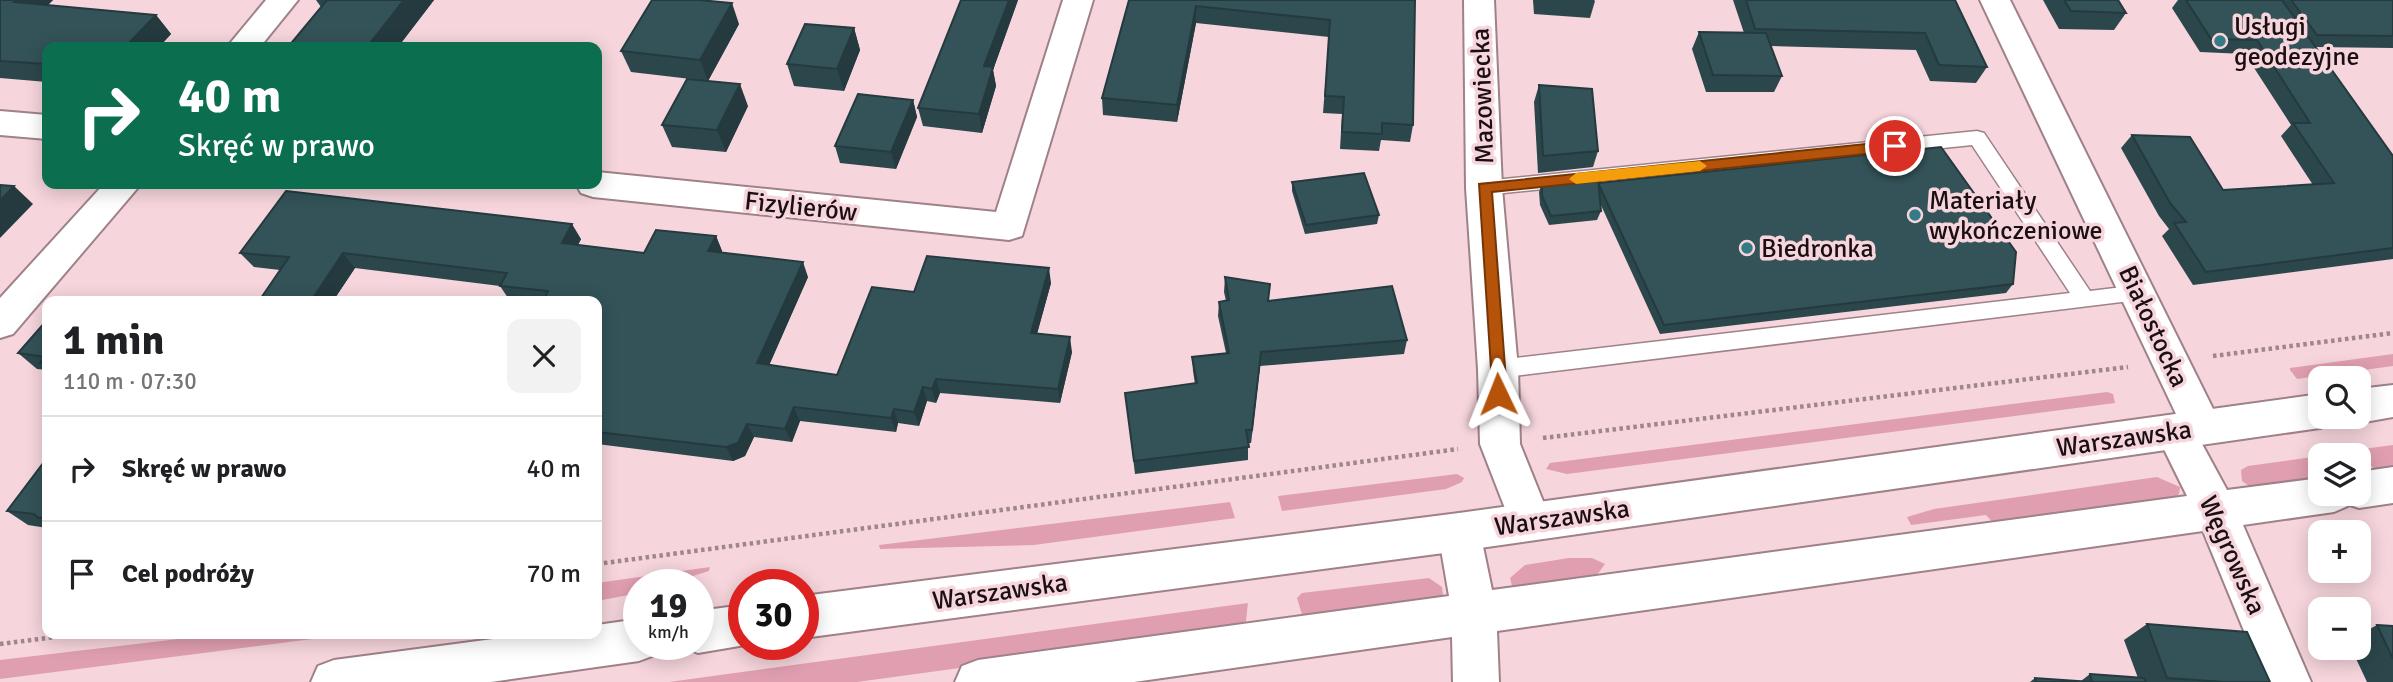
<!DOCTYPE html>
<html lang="pl">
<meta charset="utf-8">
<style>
:root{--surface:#fff;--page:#f2f2f2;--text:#202124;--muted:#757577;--line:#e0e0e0}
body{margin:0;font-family:Signika,sans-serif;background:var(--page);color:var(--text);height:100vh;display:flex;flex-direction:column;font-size:26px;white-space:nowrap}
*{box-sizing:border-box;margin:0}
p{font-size:23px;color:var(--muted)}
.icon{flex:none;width:38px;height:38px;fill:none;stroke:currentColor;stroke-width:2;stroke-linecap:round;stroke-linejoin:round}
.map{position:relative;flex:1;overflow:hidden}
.panel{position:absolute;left:42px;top:296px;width:560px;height:343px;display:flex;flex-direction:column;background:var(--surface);border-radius:14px;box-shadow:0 4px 18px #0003}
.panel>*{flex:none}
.top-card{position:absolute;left:42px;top:42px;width:560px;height:147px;border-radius:14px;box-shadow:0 4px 18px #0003;background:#0b6e4f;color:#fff;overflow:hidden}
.buttons{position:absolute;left:2308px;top:366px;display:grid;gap:14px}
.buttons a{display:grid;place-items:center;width:63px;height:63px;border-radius:14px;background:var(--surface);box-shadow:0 4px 18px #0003;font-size:35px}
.speed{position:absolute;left:623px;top:569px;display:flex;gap:14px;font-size:35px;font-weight:700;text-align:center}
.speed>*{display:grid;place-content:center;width:91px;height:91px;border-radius:50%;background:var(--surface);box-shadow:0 4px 18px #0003;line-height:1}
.speed small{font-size:18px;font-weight:400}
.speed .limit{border:10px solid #d22;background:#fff;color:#111}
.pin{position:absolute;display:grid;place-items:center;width:60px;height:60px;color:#fff;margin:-30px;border:4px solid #fff;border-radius:50%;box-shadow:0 2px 7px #0007}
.me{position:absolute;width:77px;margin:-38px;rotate:358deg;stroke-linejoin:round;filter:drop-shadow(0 0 5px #0008)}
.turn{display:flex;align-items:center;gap:24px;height:147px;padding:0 21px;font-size:32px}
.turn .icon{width:91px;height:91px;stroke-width:2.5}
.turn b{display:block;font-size:49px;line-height:60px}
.round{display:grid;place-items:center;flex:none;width:74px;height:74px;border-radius:14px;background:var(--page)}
.headline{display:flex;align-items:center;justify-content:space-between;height:119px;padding:0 21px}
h1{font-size:42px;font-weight:700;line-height:52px}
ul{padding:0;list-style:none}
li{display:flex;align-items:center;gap:21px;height:105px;padding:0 21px;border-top:2px solid var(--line)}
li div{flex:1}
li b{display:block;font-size:26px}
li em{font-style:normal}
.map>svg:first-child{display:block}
</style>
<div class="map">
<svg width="2393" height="682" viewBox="0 0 2393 682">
<rect width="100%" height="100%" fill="#f6d5dc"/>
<g fill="#e09fb0">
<polygon points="2393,354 2393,366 2297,379 2290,370 2290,368"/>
<polygon points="2107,392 2113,394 2115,403 1567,474 1546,469 1550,463"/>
<path d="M2393,445V472C2374,474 2367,463 2356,450Z"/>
<polygon points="2320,456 2320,478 2253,489 2242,481 2241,470 2248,466"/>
<polygon points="1457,474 1464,478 1462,482 1446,489 1282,511 1278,496"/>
<polygon points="2157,477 2180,487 2179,494 2171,500 1996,526 1986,515 1911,525 1907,517 1934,509"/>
<polygon points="1230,502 1235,518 1034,545 880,549 879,545"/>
<polygon points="1569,558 1592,558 1605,564 1594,579 1521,590 1512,586 1510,578 1525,565"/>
<polygon points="710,567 709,571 667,584 639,584 639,593 597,601 597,583"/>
<polygon points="1429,578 1442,587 1443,595 1433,605 1304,621 1297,598 1302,593"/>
<polygon points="1248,603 1245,629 857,682 669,682"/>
<polygon points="221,634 351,634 0,679 0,660"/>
</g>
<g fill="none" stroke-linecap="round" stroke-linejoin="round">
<defs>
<polygon id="service" points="1977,131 1984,133 2090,291 2139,285 2146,287 2149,293 2146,299 1498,378 1490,375 1487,369 1490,363 1498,360 2070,293 1972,145 1484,195 1474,188 1484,181"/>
<g id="minor">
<polygon points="266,0 298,0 260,47 227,47"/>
<polygon points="1063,0 1093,0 1022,236 1009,240 593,197 581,193 576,184 597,184 597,172 996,212"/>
<polygon points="1464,0 1494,0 1502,188 1518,369 1520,444 1551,521 1545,534 1530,540 1515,534 1480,444 1478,369 1466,188"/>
<polygon points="1980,0 2010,0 2222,427 2216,439 2202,444 2227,490 2320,478 2320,494 2359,494 2359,472 2393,467 2393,503 2359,508 2350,505 2334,512 2243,525 2311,682 2265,682 2203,531 1497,631 1499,682 1453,682 1452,637 1134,682 955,682 962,666 978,660 1449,596 1438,532 1444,519 1459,513 1474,519 1480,532 1492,590 2187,496 2155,431 2161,419 2176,414"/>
<polygon points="0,111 47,115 47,139 0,135"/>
<polygon points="104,184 141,184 13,334 0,338 0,298"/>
</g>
<g id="secondary">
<polygon points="2393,385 2393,417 2359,423 2345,418 2359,416 2359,389"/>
<polygon points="2320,394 2320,416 2337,416 2334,423 2320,428 1459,551 803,638 803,596 1459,513"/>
<polygon points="744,605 744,644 751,644 698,653 682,647 681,644 698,644 698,611"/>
<polygon points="639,619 639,644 660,644 655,655 639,661 491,682 311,682 318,666 334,660 530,634 597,634 597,625"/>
</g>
</defs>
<use href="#service" stroke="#9f8188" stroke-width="3"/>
<use href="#minor" stroke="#9f8188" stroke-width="4"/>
<use href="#secondary" stroke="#9f8188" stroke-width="4"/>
<g stroke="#9e868b" stroke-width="4.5" stroke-dasharray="3.5 3.5" stroke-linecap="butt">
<polyline points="2213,356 2393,333"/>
<polyline points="1543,438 2128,367"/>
<polyline points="597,564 1458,449"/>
<polyline points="0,644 79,634"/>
</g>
<use href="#service" fill="#fff" fill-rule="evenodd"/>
<use href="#minor" fill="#fff" fill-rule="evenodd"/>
<use href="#secondary" fill="#fff" fill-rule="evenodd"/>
</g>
<g fill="#2c474c">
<polygon points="0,0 53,0 48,5 156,15 171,34 159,47 47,47 47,82 0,78"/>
<polygon points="316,0 434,0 398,47 288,47 321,7"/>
<polygon points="961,0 1018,0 993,70 996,86 982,133 923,126 918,108"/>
<polygon points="1129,0 1415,0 1413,125 1410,142 1381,140 1379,151 1340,149 1342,114 1323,113 1329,37 1196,23 1177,122 1103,115 1102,98"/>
<polygon points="1533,0 1594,0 1595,1 1590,18 1534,14"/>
<polygon points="1733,0 1955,0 1987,67 1976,83 1930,81 1916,50 1771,46 1782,76 1774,92 1706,92 1692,49 1699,32 1744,33"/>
<polygon points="2043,0 2118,0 2126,13 2114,30 2059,29"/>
<polygon points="2178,0 2393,0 2393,48 2315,47 2393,156 2393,259 2193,285 2162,236 2169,229 2159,216 2121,148 2132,135 2223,190 2313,185 2281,136 2291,125 2245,54 2200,52 2172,8"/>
<polygon points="739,24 708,81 631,72 621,51"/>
<polygon points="854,28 860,50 844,91 794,86 787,64"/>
<polygon points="1539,85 1598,151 1593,167 1538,173 1534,102"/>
<polygon points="913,100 917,117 896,169 840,163 835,146"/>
<polygon points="748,106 726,152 672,147 662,125"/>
<polygon points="1292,182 1379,215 1377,224 1305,234 1292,191"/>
<polygon points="1542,183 1598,183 2013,284 2006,293 1660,334 1600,203 1601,211 1597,220 1549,225 1540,205 1539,192"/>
<polygon points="716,236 722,251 721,253 808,277 769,365 837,375 914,292 1051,283 1037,334 1072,352 1060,403 940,393 936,403 927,401 919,426 898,423 896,432 800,421 792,442 754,437 745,456 733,461 597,444 597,301 510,301 500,286 355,268 333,301 259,301 280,270 254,267 240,253 581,239 578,245 644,253"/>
<polygon points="1225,277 1268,301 1407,340 1404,354 1260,366 1251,443 1248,443 1248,460 1135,474 1125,393 1195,384 1193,371 1192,357 1226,353 1218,316 1219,302 1226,301 1224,292"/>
<polygon points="47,320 47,370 37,369 18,353"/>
<polygon points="47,458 47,528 28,525 7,511"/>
<polygon points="2147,624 2270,682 2030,682 2035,678 2081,681 2090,674 2138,678 2124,640"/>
<polygon points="2377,625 2393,626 2393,682 2367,682 2351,648 2359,648 2359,635"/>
</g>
<g fill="#243a3e">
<polygon points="16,0 53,0 31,21 14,2"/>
<polygon points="404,0 434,0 398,47 367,47"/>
<polygon points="1009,0 1018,0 993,70 996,86 982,133 979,114 984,66"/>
<polygon points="732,3 739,24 708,81 700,60"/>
<polygon points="1196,6 1196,23 1177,122 1177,105"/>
<polygon points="156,15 171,34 159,47 125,47"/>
<polygon points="854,28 860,50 844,91 837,69"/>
<polygon points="740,84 748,106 726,152 717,130"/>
<polygon points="913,100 917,117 896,169 891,152"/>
<polygon points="14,186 33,204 0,238 0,201"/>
<polygon points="572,224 581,239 571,258 562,243"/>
<polygon points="716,236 722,251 715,266 708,251"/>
<polygon points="343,253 355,268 333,301 311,301"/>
<polygon points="803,262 808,277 764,377 757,363"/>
<polygon points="1049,268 1051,283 1033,348 1031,333"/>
<polygon points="1070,337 1072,352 1060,403 1058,389"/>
<polygon points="1261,352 1260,366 1251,443 1252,430"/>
<polygon points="936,379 940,393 936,403 932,389"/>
<polygon points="923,387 927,401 919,426 914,412"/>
<polygon points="794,407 800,421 792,442 785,429"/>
<polygon points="894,409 898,423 896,432 891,418"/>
<polygon points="747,424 754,437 745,456 733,461 726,447"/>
</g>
<g fill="#335358" stroke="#243a3e" stroke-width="2">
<polygon points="0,0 16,0 14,2 156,15 125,47 47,47 47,64 0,61"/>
<polygon points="327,0 404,0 367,47 288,47"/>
<polygon points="652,0 699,0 732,3 700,60 621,51"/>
<polygon points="961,0 1009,0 984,66 993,67 979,114 918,108"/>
<polygon points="1129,0 1415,0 1413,125 1382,123 1382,134 1342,132 1344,97 1325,96 1330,20 1196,6 1177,105 1102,98"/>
<polygon points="1746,0 1955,0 1987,67 1939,65 1925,33 1755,29"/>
<polygon points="2064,0 2118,0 2126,13 2071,11"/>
<polygon points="2186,0 2282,0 2393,156 2393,248 2206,272 2174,223 2186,222 2170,203 2132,135 2190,137 2223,190 2334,183 2293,123 2310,123 2257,40 2211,39"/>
<polygon points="2291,0 2393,0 2393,36 2317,35"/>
<polygon points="805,24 854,28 837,69 787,64"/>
<polygon points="1699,32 1766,33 1782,76 1713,75"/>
<polygon points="687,79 740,84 717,130 662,125"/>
<polygon points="1539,85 1592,89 1598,151 1543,156"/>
<polygon points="858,94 913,100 891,152 835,146"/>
<polygon points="1941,147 2016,252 2013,284 1664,325 1598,183"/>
<polygon points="1364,173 1379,215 1306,225 1292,182"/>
<polygon points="1598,177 1601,211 1551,216 1542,196 1542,183"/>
<polygon points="0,185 14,186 0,201"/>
<polygon points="286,191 572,224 562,243 644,253 656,230 716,236 708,251 803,262 757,363 837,375 872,287 914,292 927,256 1049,268 1031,333 1070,337 1058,389 936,379 932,389 923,387 914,412 894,409 891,418 794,407 785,429 747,424 738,443 726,447 597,432 597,301 543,301 548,291 500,286 507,273 343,253 311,301 259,301 289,257 240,253"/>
<polygon points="1225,277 1270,284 1268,301 1392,286 1407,340 1261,352 1252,430 1246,430 1249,447 1134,461 1125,393 1197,383 1192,357 1229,353 1219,302 1229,300"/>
<polygon points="47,320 47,363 40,363 45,357 18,353"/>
<polygon points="47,458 47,517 38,518 34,514 7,511"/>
<polygon points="2147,624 2247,632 2270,682 2225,682 2167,678"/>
<polygon points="2377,625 2393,626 2393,659"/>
<polygon points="2090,674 2144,678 2146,682 2036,682 2035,678 2092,682"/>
</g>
<polygon fill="#b45309" stroke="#753606" stroke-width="2" points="1895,141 1902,146 1895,151 1492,192 1507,394 1504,399 1493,399 1479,184"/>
<polygon fill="#f59e0b" points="1700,161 1707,166 1700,171 1576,184 1569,179 1576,173"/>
<g fill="#347b85" stroke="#f6d5dc" stroke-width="2.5">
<circle cx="2220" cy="41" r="7"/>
<circle cx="1915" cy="215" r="7"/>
<circle cx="1747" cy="248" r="7"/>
</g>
<g text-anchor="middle" stroke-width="7" stroke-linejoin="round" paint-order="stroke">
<g font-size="26" fill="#1a0f12" stroke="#f6d5dc" text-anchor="start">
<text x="2234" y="35">Usługi<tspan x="2234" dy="30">geodezyjne</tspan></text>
<text x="1929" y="209">Materiały<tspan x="1929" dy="30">wykończeniowe</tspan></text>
<text x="1761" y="257">Biedronka</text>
</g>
<g font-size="26" fill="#1a0f12" stroke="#f6d5dc">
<text transform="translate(1482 96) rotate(-92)" y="9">Mazowiecka</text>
<text transform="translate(801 206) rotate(6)" y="9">Fizylierów</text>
<text transform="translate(2154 326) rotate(65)" y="9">Białostocka</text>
<text transform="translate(2124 438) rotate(-8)" y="9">Warszawska</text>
<text transform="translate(1562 517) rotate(-8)" y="9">Warszawska</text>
<text transform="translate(2233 555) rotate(66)" y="9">Węgrowska</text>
<text transform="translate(1000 591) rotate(-8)" y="9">Warszawska</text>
</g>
</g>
</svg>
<div class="buttons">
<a><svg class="icon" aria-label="search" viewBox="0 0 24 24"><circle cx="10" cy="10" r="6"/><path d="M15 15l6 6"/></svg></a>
<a><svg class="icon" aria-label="layers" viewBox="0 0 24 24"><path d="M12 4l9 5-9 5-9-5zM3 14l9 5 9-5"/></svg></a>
<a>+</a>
<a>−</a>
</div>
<div class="speed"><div>19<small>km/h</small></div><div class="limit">30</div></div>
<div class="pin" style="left:1895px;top:146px;background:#d93025"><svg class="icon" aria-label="arrive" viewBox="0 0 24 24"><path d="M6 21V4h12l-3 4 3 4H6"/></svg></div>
<svg class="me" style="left:1498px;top:394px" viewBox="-20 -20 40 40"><path d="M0-17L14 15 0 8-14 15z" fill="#b45309" stroke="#fff" stroke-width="4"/></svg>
<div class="top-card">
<div class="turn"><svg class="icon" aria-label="right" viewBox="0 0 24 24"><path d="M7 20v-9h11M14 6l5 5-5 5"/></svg><div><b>40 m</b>Skręć w prawo</div></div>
</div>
<section class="panel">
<div class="headline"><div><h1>1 min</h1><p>110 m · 07:30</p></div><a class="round"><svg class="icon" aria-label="close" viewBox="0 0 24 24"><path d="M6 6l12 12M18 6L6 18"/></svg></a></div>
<ul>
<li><svg class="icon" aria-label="right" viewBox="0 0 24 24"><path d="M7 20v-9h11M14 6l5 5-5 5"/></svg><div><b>Skręć w prawo</b></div><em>40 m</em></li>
<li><svg class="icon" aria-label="arrive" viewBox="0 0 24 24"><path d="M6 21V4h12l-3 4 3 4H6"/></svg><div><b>Cel podróży</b></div><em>70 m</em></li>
</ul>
</section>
</div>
